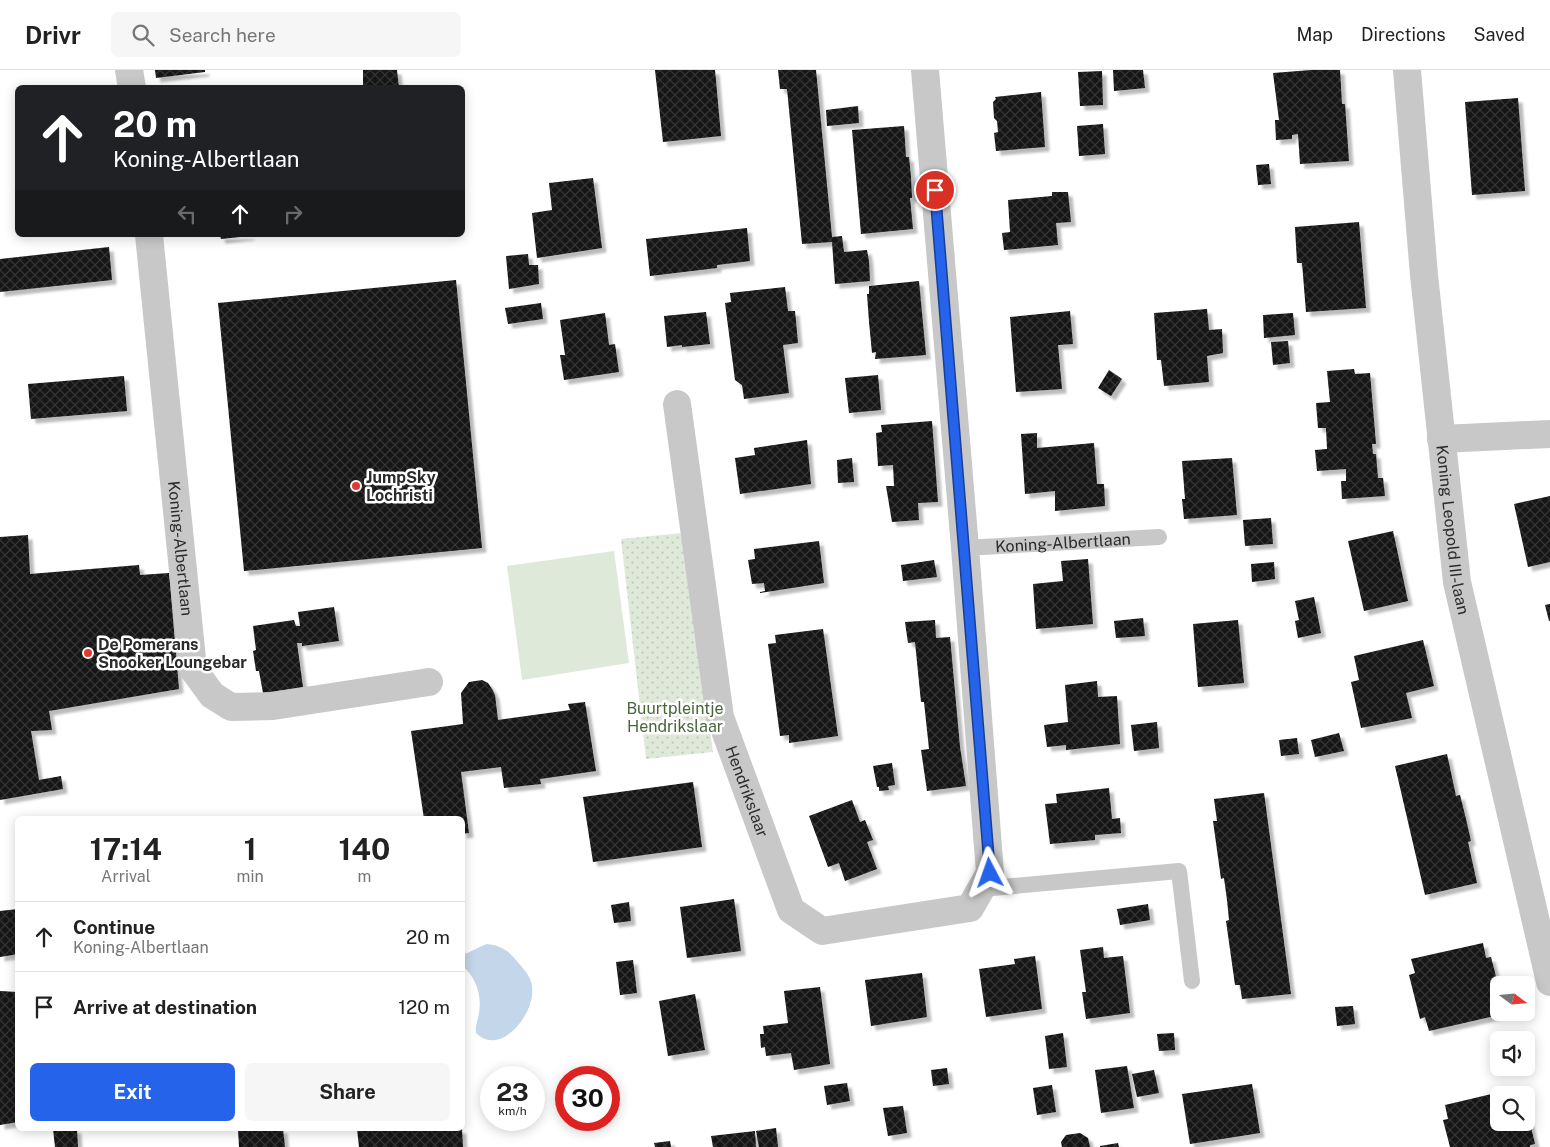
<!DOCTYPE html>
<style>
:root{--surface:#fff;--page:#f6f6f6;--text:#222;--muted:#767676;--line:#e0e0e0;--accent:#2563eb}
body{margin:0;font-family:"Public Sans",sans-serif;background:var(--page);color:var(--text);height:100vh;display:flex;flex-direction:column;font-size:19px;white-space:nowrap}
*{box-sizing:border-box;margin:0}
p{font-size:16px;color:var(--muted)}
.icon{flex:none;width:28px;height:28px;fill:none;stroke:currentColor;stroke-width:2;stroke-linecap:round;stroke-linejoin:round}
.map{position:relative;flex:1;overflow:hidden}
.panel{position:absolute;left:15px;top:746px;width:450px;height:315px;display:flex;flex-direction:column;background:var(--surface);border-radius:8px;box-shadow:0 2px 12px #0003}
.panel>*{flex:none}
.guide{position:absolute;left:15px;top:15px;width:450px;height:152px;border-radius:8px;box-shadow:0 2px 12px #0003;background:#202124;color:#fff;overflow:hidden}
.needle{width:32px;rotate:106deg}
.fabs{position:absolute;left:1490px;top:906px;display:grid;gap:10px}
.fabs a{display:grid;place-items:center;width:45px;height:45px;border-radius:8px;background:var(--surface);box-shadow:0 2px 12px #0003;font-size:25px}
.speed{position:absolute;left:480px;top:996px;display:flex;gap:10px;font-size:25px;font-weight:700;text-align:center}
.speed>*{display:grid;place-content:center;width:65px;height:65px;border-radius:50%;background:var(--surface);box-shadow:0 2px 12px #0003;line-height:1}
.speed small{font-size:12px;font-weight:400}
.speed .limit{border:8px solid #d22;background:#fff;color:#111}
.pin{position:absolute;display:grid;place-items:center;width:42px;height:42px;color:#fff;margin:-21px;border:2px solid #fff;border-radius:50%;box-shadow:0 1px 5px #0007}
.me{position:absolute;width:55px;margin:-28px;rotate:356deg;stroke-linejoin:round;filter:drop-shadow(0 0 4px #0008)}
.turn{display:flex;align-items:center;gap:18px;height:105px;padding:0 15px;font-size:22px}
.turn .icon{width:65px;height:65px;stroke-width:2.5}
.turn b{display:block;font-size:35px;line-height:42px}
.lanes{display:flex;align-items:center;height:48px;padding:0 15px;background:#0003;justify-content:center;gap:25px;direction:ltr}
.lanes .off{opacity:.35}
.eta{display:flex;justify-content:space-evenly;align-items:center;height:85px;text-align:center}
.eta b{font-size:30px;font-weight:700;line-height:35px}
.primary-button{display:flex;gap:10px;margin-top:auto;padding:10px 15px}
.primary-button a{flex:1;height:58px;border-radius:8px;background:var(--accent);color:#fff;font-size:20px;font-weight:700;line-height:58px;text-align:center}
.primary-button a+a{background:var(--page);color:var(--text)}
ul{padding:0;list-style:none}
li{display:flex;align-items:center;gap:15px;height:70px;padding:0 15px;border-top:1px solid var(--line)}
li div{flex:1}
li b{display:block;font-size:19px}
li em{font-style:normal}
header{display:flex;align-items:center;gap:30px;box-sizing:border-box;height:70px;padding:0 25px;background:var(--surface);border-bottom:1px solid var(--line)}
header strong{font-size:24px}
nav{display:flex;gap:28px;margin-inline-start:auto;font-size:18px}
.search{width:350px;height:45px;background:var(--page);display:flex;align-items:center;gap:12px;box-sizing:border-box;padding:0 18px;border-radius:8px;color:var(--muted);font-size:19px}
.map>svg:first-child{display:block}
</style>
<header>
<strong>Drivr</strong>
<div class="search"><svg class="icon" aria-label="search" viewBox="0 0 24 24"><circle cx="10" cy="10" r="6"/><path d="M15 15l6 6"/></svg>Search here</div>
<nav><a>Map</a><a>Directions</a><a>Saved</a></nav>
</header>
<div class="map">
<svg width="1550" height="1077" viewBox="0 0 1550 1077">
<defs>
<pattern id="grass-dots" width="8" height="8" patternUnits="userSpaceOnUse" patternTransform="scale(1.25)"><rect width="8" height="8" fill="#dfe9d9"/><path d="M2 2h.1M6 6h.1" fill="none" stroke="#c0c8ba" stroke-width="1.8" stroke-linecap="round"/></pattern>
<pattern id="building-cross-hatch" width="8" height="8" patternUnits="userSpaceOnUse" patternTransform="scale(1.25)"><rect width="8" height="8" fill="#121212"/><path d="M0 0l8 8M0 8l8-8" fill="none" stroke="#353535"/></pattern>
<filter id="shadow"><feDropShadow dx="4.5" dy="4.5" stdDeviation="1" flood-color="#0004"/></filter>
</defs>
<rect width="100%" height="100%" fill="#fff"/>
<polygon fill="url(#grass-dots)" points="682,463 713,682 646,689 621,469"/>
<polygon fill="#dfe9d9" points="614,481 629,593 522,610 507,496"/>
<path fill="#c4d6e9" d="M487,874C499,875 508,880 516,890C522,897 529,904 531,912C540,938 502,989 476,963C475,956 478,950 479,943C482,926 476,906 462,896L463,884C469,884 479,876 487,874Z"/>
<g fill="url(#building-cross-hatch)" filter="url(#shadow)">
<polygon points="155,0 205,0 205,2 156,8"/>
<polygon points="363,0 397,0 399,18 363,18"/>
<polygon points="655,0 715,0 721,66 663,72"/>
<polygon points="778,0 816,0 832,167 842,166 844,182 867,180 869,191 870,211 835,214 832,172 802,174 787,19 780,19"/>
<polygon points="1113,0 1143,0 1145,18 1114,21"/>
<polygon points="1311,0 1340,0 1342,34 1345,34 1349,91 1300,94 1298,64 1292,65 1292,69 1276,70 1275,50 1279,50 1273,3"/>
<polygon points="1102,1 1103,35 1080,36 1078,2"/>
<polygon points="1041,22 1045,77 996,81 994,63 998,62 997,51 994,48 993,32 996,29 995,27"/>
<polygon points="1518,28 1525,121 1472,125 1465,32"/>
<polygon points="858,36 859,53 827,56 826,40"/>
<polygon points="1103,54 1105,84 1079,86 1077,56"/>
<polygon points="904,56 906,87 909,87 911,107 912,128 910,128 913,159 861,164 852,60"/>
<polygon points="1269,94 1271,114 1258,115 1256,95"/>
<polygon points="593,108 602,178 537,188 532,143 552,140 549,113"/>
<polygon points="1052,122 1068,122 1071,152 1056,153 1058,175 1004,180 1002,163 1010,162 1008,130 1052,126"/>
<polygon points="1359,152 1366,238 1306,242 1302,193 1297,193 1295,157"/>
<polygon points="747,158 750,191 717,195 717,198 650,206 646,169"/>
<polygon points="220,165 250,165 250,166 221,169"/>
<polygon points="109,177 112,210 0,222 0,189"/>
<polygon points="528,184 529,195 538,195 539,214 509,219 506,186"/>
<polygon points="456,210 482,478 244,501 218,233"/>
<polygon points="919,211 926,285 875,289 876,282 872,283 869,252 867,224 869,224 869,216"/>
<polygon points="785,217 788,241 795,241 798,273 783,275 789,323 744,329 742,315 735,310 725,233 731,232 730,223"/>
<polygon points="541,233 543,249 508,254 505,238"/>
<polygon points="1207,239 1209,260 1222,259 1223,283 1207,286 1209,312 1164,316 1161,290 1157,290 1154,243"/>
<polygon points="1070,241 1073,274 1058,275 1062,319 1016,322 1010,247"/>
<polygon points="706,242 710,274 682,277 682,275 667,277 664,246"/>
<polygon points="605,243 609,275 615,274 619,302 564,310 560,285 565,285 560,250"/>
<polygon points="1293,243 1295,265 1264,268 1263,245"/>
<polygon points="1288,271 1290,293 1273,295 1271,272"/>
<polygon points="1354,299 1355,304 1370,303 1376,374 1372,374 1373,384 1376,384 1378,408 1383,408 1385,426 1342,429 1341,411 1346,411 1346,399 1317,401 1315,380 1327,379 1326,358 1318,358 1316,333 1330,332 1327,301"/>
<polygon points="1109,300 1122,309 1111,326 1098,318"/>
<polygon points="878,305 881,340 849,343 845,308"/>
<polygon points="124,306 127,341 31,349 28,314"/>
<polygon points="932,351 938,432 918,433 919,450 892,452 886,416 894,416 893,395 878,396 876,363 882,362 881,355"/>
<polygon points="1037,363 1037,378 1094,373 1097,414 1104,414 1105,436 1055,441 1055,421 1025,424 1021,364"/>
<polygon points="807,370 811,414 740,424 735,388 755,385 754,378"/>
<polygon points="852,388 854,412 838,413 837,390"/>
<polygon points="1232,388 1237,445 1184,449 1182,429 1185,429 1182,391"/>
<polygon points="1550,426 1550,492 1528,497 1514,434"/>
<polygon points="1271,448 1273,474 1245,476 1243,450"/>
<polygon points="1393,461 1408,531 1364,541 1348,471"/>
<polygon points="28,465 30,504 139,495 140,505 169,503 179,619 49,641 52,660 31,661 39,710 61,706 63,719 0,730 0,467"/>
<polygon points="819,471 824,513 760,523 760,522 765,521 764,513 752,514 748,490 755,489 754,479"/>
<polygon points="1088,489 1093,554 1036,559 1033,514 1063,511 1061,491"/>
<polygon points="934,490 937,507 903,511 901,495"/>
<polygon points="1274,492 1275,509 1252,512 1251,494"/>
<polygon points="1314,527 1321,563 1298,568 1295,551 1299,550 1295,531"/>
<polygon points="1550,534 1550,551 1549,551 1545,535"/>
<polygon points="334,537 339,571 302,576 302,573 297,573 303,617 263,623 259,601 256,601 253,581 256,580 253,556 294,550 296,556 300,556 298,542"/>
<polygon points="1143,548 1145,566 1116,568 1114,551"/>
<polygon points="935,550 936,568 950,567 960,677 966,716 927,721 921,680 929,679 924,632 921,632 915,572 908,573 905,552"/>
<polygon points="1238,550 1244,613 1198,617 1193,554"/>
<polygon points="823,559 838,666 789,673 789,665 780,666 768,574 776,573 775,565"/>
<polygon points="1423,570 1434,616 1406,623 1412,648 1361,658 1351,612 1359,610 1354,586"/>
<polygon points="482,610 488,613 492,619 495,625 498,650 570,640 568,634 585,632 596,701 540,709 541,714 504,718 501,697 461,702 469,763 462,764 462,749 424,749 411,661 463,654 461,623 469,612"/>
<polygon points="1097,611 1098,627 1117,626 1120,674 1066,680 1066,675 1047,677 1044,655 1068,652 1065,615"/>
<polygon points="1157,652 1159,678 1134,681 1131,655"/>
<polygon points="1339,663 1344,681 1315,687 1311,670"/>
<polygon points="1297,668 1299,684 1281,686 1279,670"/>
<polygon points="1447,684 1456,726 1460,725 1466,749 1471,771 1468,772 1477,813 1425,825 1395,696"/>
<polygon points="892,693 895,715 888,716 889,720 879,721 879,717 877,717 873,696"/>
<polygon points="693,712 702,777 593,792 583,727"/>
<polygon points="1109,718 1112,749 1120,748 1121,763 1095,765 1095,770 1050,774 1045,734 1057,733 1056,724"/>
<polygon points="1264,723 1291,924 1242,929 1240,915 1235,915 1226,851 1229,850 1227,830 1224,808 1221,809 1213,751 1217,751 1214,729"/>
<polygon points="852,730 860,752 865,750 873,770 867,772 877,799 845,811 839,793 828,797 809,746"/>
<polygon points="734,829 741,881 687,888 680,837"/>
<polygon points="629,832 631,851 614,853 611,835"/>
<polygon points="1148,834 1150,850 1120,855 1117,839"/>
<polygon points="18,839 18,884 0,887 0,841"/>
<polygon points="1483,873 1486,888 1491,887 1499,918 1499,929 1496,930 1499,945 1429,961 1425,947 1420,949 1409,905 1415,903 1411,889"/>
<polygon points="1103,877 1104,888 1123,886 1130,943 1086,949 1082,922 1086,922 1080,880"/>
<polygon points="1035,886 1042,939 986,947 979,899 1015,894 1014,889"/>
<polygon points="633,890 637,923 620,925 616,892"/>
<polygon points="922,903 927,947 871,956 865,910"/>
<polygon points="820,917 830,994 794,1000 791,983 766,986 765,977 761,978 760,964 764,964 763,956 788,953 784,921"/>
<polygon points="0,921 18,922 18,1052 0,1055"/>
<polygon points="695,924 705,980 668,986 659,931"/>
<polygon points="1353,936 1355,954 1337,956 1335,937"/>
<polygon points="1063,963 1067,997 1049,999 1045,966"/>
<polygon points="1174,963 1175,980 1159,981 1157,964"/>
<polygon points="1127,996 1134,1038 1101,1043 1095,1000"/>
<polygon points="947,998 949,1014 933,1016 931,1000"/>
<polygon points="1154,1000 1159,1023 1137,1027 1132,1004"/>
<polygon points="847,1013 850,1031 827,1035 824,1016"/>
<polygon points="1252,1014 1260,1063 1190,1074 1182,1024"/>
<polygon points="1052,1015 1056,1042 1037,1045 1033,1018"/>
<polygon points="1517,1018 1518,1025 1499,1025 1499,1052 1526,1052 1527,1041 1535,1074 1530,1075 1530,1077 1450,1077 1443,1050 1448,1049 1445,1035"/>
<polygon points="903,1036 907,1063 888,1066 883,1038"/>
<polygon points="776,1058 778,1077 759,1077 756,1061"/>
<polygon points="53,1059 77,1059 78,1077 55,1077"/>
<polygon points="238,1059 283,1059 285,1077 239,1077"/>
<polygon points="357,1059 462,1059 463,1077 359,1077"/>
<polygon points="755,1061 756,1077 713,1077 711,1066"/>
<polygon points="1080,1063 1088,1068 1090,1077 1062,1077 1061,1072 1066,1065"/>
<polygon points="670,1071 671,1077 655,1077 654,1073"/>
<polygon points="1118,1073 1119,1077 1100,1077 1100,1076"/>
</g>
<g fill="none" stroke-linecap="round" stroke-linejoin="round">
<g stroke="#c8c8c8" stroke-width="16">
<path id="s1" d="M965,478L1159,467"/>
<polyline points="981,819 1179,801 1192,911"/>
</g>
<g stroke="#c8c8c8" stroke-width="28">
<polyline points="129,0 132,18"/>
<path id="s2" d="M1407,0L1424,205L1457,512L1550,912"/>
<path id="s3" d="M149,165L193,599L212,625L231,637L273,636L429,612"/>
<path id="s4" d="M677,334L720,647L791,840L822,861L970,838L990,803L965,478L925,0"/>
<polyline points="1441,369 1550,364"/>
</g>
</g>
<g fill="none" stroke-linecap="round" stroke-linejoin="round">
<defs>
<polyline id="route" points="935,120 990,803"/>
</defs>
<use href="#route" stroke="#184099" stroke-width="12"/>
<use href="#route" stroke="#2563eb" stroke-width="9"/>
</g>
<g fill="#e13b2f" stroke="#fff" stroke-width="2">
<circle cx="356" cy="416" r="5"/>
<circle cx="88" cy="583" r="5"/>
</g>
<g text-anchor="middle" stroke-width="5" stroke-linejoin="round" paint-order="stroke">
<g font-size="16" font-weight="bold" fill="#2b2b2b" stroke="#fff" text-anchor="start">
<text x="366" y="413">JumpSky<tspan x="366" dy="18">Lochristi</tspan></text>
<text x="98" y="580">De Pomerans<tspan x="98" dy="18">Snooker Loungebar</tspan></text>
</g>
<g font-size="16" fill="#2b2b2b" stroke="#fff">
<text dy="6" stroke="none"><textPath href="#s2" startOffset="462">Koning Leopold III-laan</textPath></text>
<text dy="6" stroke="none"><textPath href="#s1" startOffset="98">Koning-Albertlaan</textPath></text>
<text dy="6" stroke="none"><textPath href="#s3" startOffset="315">Koning-Albertlaan</textPath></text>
<text dy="6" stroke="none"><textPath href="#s4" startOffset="395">Hendrikslaar</textPath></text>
</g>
<g font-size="16" fill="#48663a" stroke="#fff">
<text x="675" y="644">Buurtpleintje<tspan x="675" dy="18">Hendrikslaar</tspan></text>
</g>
</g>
</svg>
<div class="fabs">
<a><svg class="needle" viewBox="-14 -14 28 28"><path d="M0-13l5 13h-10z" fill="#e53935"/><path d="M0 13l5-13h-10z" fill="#767676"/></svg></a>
<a><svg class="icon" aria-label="sound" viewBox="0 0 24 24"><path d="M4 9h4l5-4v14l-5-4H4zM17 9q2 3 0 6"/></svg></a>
<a><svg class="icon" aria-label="search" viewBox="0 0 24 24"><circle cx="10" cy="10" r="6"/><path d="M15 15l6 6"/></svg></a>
</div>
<div class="speed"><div>23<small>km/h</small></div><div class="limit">30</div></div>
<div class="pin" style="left:935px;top:120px;background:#d93025"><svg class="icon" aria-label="arrive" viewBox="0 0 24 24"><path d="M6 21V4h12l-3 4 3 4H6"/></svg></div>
<svg class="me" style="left:990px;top:803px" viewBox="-20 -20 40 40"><path d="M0-17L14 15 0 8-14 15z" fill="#2563eb" stroke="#fff" stroke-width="4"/></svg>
<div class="guide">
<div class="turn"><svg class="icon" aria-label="ahead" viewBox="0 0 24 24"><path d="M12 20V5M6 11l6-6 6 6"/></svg><div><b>20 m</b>Koning-Albertlaan</div></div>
<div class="lanes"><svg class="icon off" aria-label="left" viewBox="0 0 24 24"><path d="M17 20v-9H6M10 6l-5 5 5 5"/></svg><svg class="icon" aria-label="ahead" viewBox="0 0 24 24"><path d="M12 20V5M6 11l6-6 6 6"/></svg><svg class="icon off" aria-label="right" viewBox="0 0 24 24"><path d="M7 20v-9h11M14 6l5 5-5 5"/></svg></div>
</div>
<section class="panel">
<div class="eta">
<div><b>17:14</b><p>Arrival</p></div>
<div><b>1</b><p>min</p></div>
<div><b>140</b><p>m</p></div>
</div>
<ul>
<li><svg class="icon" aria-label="ahead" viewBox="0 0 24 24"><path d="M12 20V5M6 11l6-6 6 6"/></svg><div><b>Continue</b><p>Koning-Albertlaan</p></div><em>20 m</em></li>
<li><svg class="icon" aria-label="arrive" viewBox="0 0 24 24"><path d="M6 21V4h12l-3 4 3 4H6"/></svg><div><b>Arrive at destination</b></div><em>120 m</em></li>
</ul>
<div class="primary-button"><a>Exit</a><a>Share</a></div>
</section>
</div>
